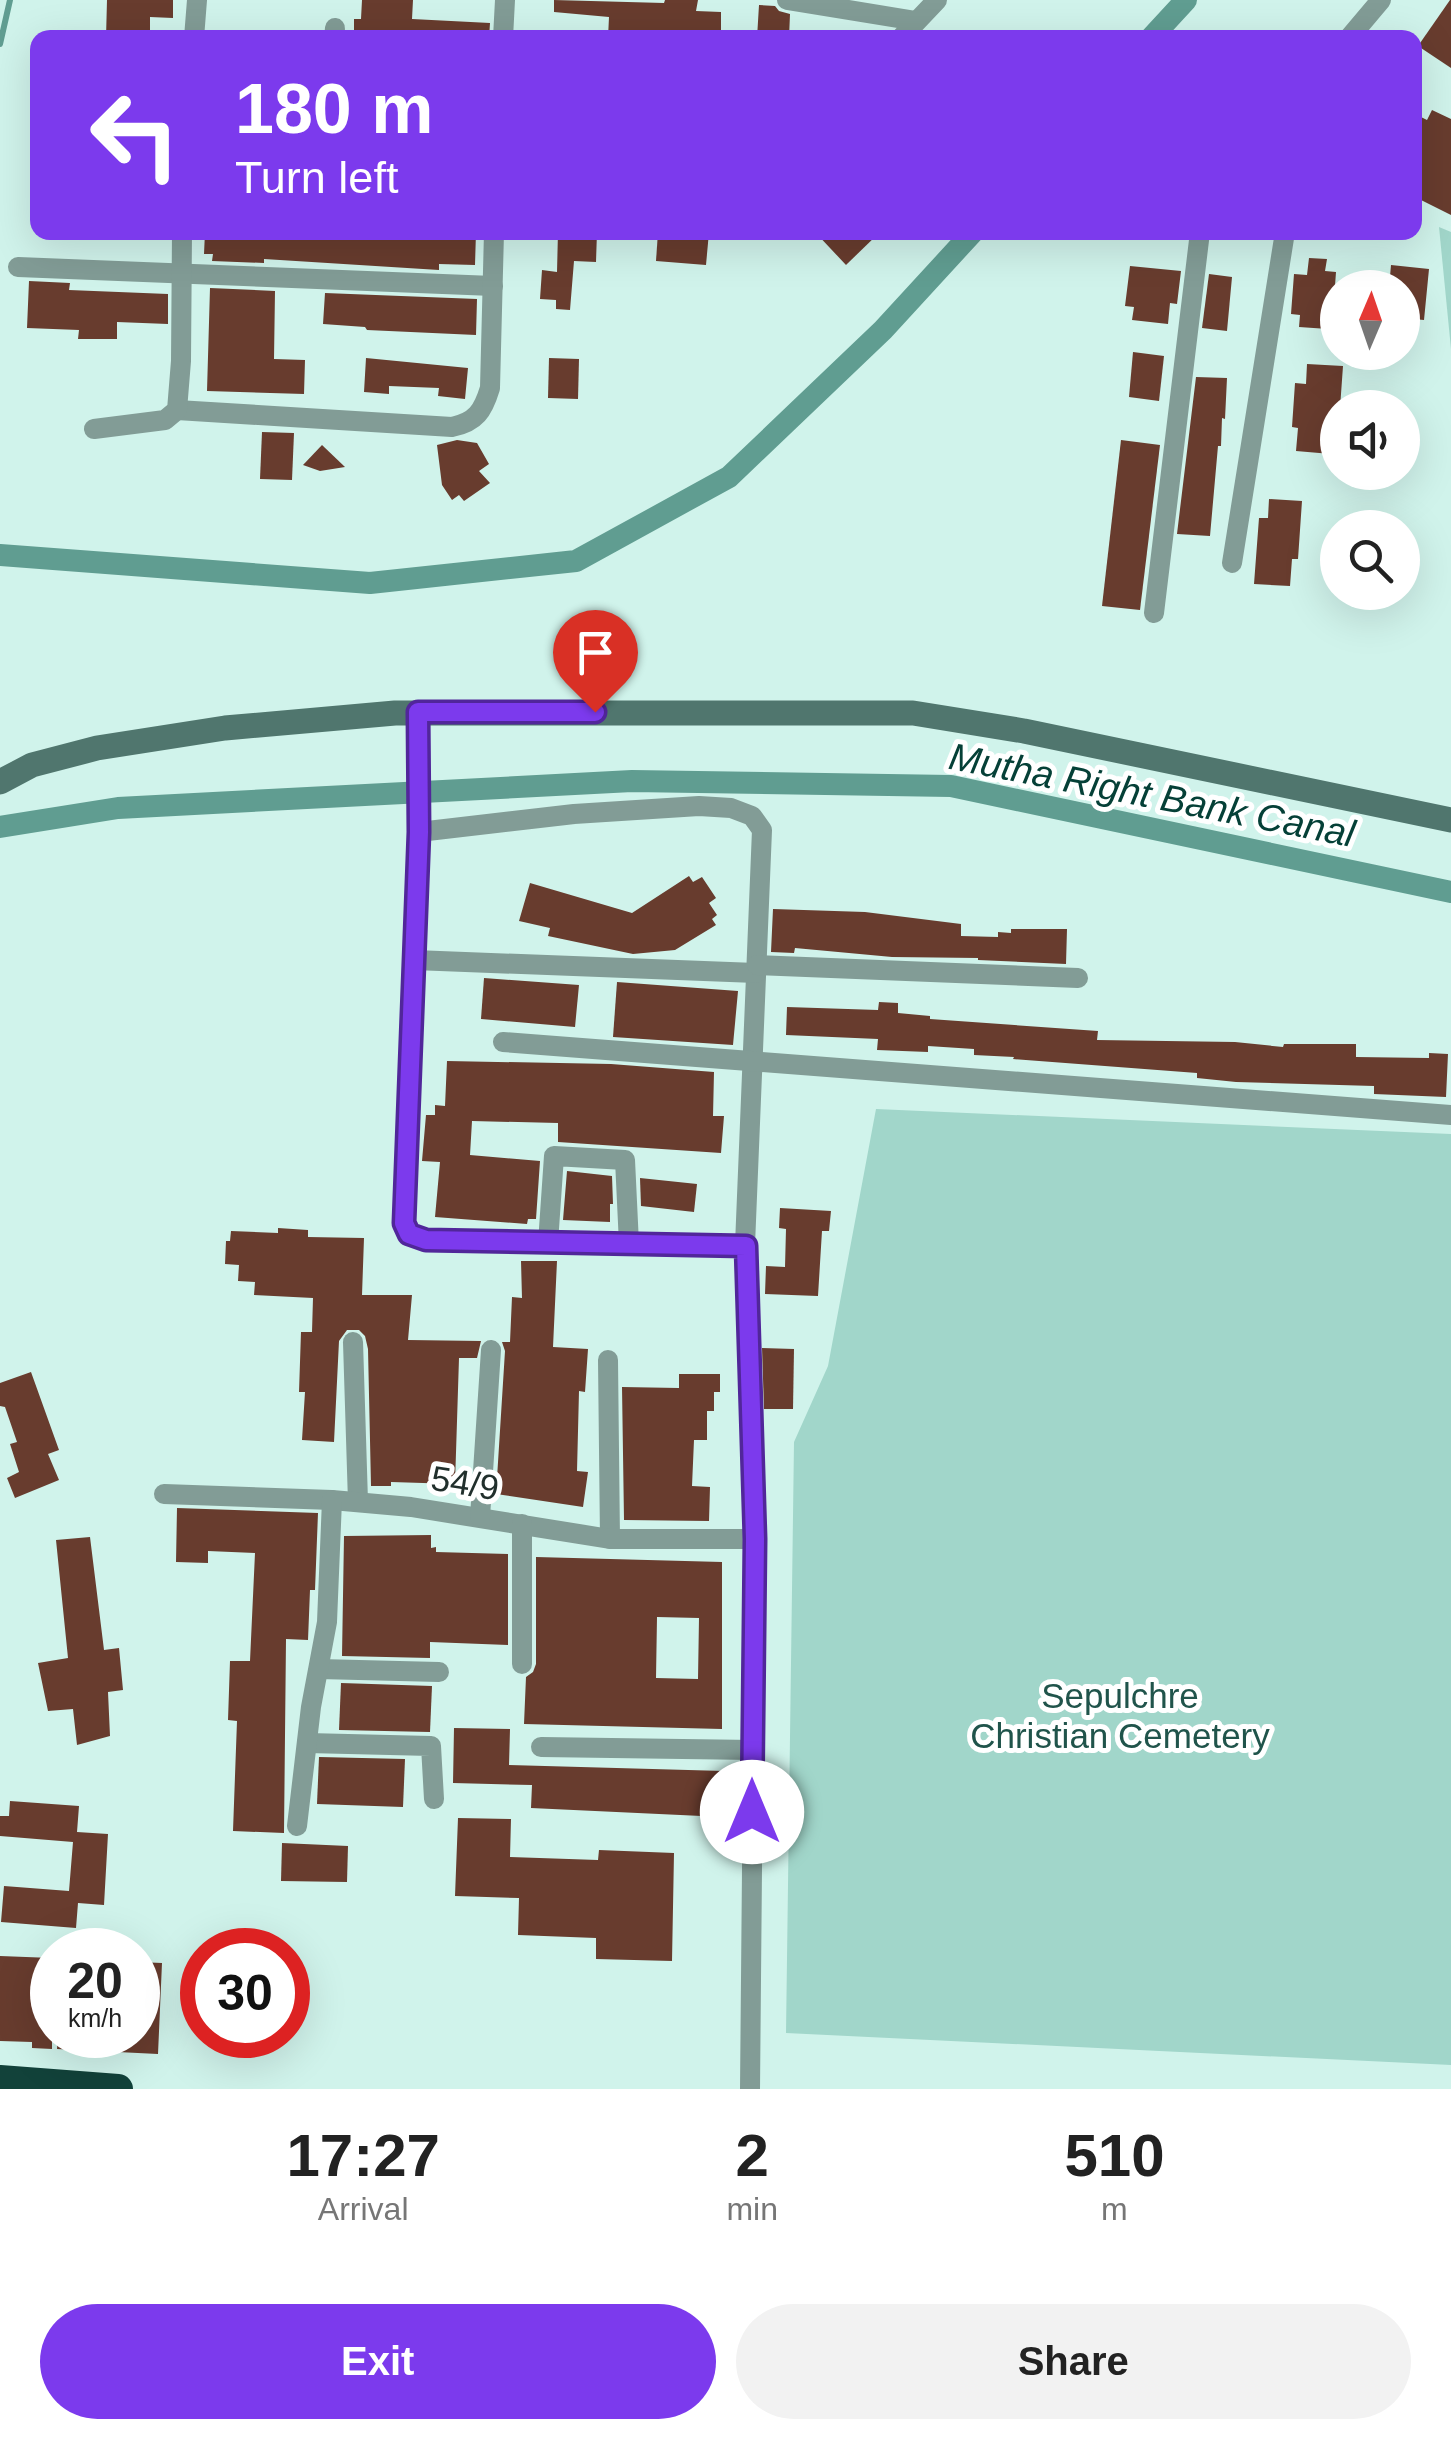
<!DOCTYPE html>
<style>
:root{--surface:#fff;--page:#f2f2f2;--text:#222;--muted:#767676;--accent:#7c3aed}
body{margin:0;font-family:Helvetica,sans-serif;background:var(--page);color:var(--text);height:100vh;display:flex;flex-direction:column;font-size:38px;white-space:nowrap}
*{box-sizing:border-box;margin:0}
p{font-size:32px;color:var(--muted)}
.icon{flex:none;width:55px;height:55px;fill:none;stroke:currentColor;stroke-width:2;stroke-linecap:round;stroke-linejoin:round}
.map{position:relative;height:2089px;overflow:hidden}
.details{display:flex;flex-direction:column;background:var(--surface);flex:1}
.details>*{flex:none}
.top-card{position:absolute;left:30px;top:30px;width:1392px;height:210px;border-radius:20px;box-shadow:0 10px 40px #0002;background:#7c3aed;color:#fff;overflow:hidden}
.needle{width:65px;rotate:2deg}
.buttons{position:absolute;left:1320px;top:270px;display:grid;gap:20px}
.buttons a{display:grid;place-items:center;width:100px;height:100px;border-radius:50%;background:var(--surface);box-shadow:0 10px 40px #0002;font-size:50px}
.speed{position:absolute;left:30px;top:1928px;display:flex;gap:20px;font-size:50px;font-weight:700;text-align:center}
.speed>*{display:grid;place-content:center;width:130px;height:130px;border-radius:50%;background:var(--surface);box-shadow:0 10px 40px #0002;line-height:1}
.speed small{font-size:25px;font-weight:400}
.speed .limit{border:15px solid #d22;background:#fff;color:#111}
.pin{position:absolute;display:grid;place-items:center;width:85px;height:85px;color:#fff;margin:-102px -42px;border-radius:50% 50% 50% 0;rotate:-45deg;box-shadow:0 0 10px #0007}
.pin .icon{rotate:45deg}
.me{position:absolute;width:110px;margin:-55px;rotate:0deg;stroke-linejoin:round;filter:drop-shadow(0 0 8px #0008)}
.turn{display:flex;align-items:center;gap:35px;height:210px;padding:0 40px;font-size:45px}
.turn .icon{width:130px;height:130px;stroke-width:2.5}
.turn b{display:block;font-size:70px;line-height:85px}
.eta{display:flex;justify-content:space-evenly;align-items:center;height:170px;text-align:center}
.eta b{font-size:60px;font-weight:600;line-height:70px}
.primary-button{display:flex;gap:20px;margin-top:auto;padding:20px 40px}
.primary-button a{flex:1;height:115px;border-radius:60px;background:var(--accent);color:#fff;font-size:40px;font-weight:600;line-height:115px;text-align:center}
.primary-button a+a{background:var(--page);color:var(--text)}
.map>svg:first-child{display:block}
</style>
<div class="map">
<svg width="1451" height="2089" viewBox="0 0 1451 2089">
<rect width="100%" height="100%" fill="#d0f3eb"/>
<g fill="#a1d6ca">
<polygon points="1439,227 1451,232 1451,349"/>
<polygon points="876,1109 1451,1134 1451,2065 786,2033 794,1442 828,1366"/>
</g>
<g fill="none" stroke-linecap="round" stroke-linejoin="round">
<polyline stroke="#609d91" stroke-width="6" points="0,44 10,0"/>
<g stroke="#609d91" stroke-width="22">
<polyline points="1151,38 1186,0"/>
<polyline points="0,555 370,583 576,561 729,477 883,330 973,232"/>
<polyline points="0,827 118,808 632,781 951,786 1451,892"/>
</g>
</g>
<g fill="#683c2e" fill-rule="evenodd">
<polygon points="107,0 173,0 173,18 150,17 150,38 106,38"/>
<polygon points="362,0 413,0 412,19 490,23 489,38 354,38 354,19 361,19"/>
<polygon points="554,0 664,3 665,0 698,0 696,11 721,12 721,38 608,38 609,17 554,12"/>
<polygon points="1450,0 1451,0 1451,68 1418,46"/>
<polygon points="759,5 775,6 779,11 790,14 789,38 757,38"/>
<polygon points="1432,110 1451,119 1451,215 1415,197 1415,114 1427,120"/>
<polygon points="205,232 476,232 475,265 439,264 439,270 264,259 264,263 212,261 213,254 204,254"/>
<polygon points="558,232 597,232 596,262 574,261 570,310 556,309 556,300 540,299 542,270 557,272"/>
<polygon points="658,232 709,232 706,265 656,261"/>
<polygon points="815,232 880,232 846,265"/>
<polygon points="1309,258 1327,259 1325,271 1336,272 1333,313 1329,312 1328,329 1299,327 1300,315 1291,314 1294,274 1307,275"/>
<polygon points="1391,265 1429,269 1424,320 1402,318 1402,288 1389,288"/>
<polygon points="1130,266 1181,271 1177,304 1170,303 1168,324 1132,320 1134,307 1125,306"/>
<polygon points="1209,274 1232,277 1227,331 1202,328"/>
<polygon points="29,281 70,283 69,290 168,294 168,324 117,322 117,339 78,339 79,330 27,328"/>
<polygon points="210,288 275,291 274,359 305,360 304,394 207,391"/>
<polygon points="325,293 477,299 476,335 367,330 365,327 323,324"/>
<polygon points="1133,352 1164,356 1159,401 1129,397"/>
<polygon points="366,358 468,368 465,399 438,396 439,388 389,386 389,394 364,392"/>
<polygon points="549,358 579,359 578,399 548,398"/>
<polygon points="1307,364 1343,366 1340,408 1338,408 1338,442 1332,442 1331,454 1296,451 1298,428 1292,427 1295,383 1306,384"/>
<polygon points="1196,377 1227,378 1225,419 1222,418 1221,446 1218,446 1210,536 1177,534"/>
<polygon points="262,432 294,433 292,480 260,479"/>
<polygon points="457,440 477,443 489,464 479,471 490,483 464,501 459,495 452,500 442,485 437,445"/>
<polygon points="1121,440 1160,445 1140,610 1102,606"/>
<polygon points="322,445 345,467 320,471 303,465"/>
<polygon points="1269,499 1302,501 1298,559 1292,559 1290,586 1254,584 1259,518 1268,518"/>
<polygon points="689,876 693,882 702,877 716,898 709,903 717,915 712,919 716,925 675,950 633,954 548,936 550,928 519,921 530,883 632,913"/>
<polygon points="773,909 865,912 961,924 961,936 998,937 998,932 1011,933 1011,929 1067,929 1066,964 978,960 978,958 892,957 795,948 794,953 771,952"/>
<polygon points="484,978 579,985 575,1027 481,1019"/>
<polygon points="617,982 738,991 733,1045 613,1037"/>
<polygon points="879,1002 898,1003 898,1013 930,1016 930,1019 1098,1031 1097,1040 1235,1042 1283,1047 1284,1044 1356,1044 1356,1057 1429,1058 1429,1053 1448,1054 1446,1097 1374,1094 1374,1086 1236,1082 1197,1078 1197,1073 1013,1059 1014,1057 974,1055 974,1049 928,1046 928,1052 877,1050 878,1039 786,1035 787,1007 878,1010"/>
<polygon points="447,1061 611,1064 714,1072 713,1116 724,1116 721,1153 558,1142 558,1123 472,1121 470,1155 540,1161 536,1219 528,1219 527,1224 435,1217 440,1162 422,1161 426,1115 435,1115 435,1105 445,1106"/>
<polygon points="567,1171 612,1176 613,1204 610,1204 610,1222 563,1220"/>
<polygon points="640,1178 697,1184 694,1212 641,1206"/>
<polygon points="780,1208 831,1211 829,1231 822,1231 818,1296 765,1294 766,1266 785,1267 786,1229 779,1228"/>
<polygon points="278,1228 308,1230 308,1237 364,1238 362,1295 412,1295 408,1340 481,1341 477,1358 459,1358 455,1484 391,1482 391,1486 371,1486 368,1349 365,1336 359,1330 347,1330 339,1341 334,1442 302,1440 305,1392 299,1392 301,1332 312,1332 313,1298 254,1295 255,1282 238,1281 239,1265 225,1264 226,1241 230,1241 231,1231 278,1233"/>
<polygon points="521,1261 557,1261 553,1347 588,1349 585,1392 579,1391 577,1471 588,1472 583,1507 496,1494 505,1351 502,1342 510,1342 512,1297 522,1298"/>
<polygon points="762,1348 794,1349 793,1409 764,1409"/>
<polygon points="31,1372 59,1450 48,1454 59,1480 15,1498 7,1478 19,1472 10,1444 17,1442 5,1407 0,1406 0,1383"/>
<polygon points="679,1374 720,1374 720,1392 714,1392 714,1411 707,1411 707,1440 694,1440 692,1486 710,1487 709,1521 624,1520 622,1387 679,1388"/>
<polygon points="177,1508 318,1513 315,1590 310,1590 308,1640 286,1639 284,1833 233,1831 237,1721 228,1720 230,1661 250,1661 255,1553 208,1551 208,1563 176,1562"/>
<polygon points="431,1535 431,1548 436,1547 436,1552 508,1554 508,1645 430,1642 430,1658 342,1656 344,1536"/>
<polygon points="90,1537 104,1650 119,1648 123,1690 108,1692 110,1736 77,1745 73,1709 48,1711 38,1663 68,1658 56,1540"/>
<path d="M536,1557L722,1562V1729L524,1724L526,1677L533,1672L536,1664ZM657,1617L699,1618L698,1679L656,1678Z"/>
<polygon points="341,1683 432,1686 430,1732 339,1730"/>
<polygon points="454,1728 510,1729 509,1765 724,1771 723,1817 531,1808 532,1785 453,1783"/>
<polygon points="319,1757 405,1759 403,1807 317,1804"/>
<polygon points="10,1801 79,1806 77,1832 108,1834 104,1905 78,1903 76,1928 1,1922 4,1886 69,1891 73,1842 0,1836 0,1816 9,1816"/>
<polygon points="458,1818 511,1819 510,1857 598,1860 599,1850 674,1853 672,1961 596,1959 596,1938 518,1935 519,1898 455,1896"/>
<polygon points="282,1843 348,1846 347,1882 281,1881"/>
<polygon points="0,1956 52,1958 52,2049 32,2048 32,2042 0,2041"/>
<polygon points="138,1962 162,1963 158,2054 57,2049 58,2035 138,2035"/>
</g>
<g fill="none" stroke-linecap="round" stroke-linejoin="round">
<g stroke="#829c96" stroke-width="20">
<polyline points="787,0 916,21"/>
<polyline points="194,38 197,0"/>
<polyline points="334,38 335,28"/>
<polyline points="503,38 505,0"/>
<polyline points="901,38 937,0"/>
<polyline points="1349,38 1381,0"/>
<polyline points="18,267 493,286"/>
<path d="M177,410L452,427C476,422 483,411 490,388L494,232"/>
<polyline points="94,429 165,420 177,410 181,361 182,232"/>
<polyline points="1232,563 1285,232"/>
<polyline points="1154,613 1200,232"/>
<polyline points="418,712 419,832 403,1206 404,1223 409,1234 426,1240 745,1245"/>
<polyline points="419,832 574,814 699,806 731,808 752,816 762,830 745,1245 755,1539 750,2089"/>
<polyline points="414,960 756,973"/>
<polyline points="757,965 1078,978"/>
<polyline points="503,1042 1451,1115"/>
<polyline points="548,1243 554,1156 625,1160 629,1244"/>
<polyline points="353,1342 358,1502"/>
<polyline points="608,1360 610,1539"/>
<polyline points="164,1494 332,1500 411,1507 610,1539 755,1539"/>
<polyline points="480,1517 491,1350"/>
<polyline points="522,1524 522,1664"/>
<polyline points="319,1669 439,1672"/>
<polyline points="307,1743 431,1746 434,1799"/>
<polyline points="541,1747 753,1750"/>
<polyline points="297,1826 311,1707 327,1622 332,1500"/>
</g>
<polyline stroke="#50766e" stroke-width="25" points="0,782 32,765 97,748 225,728 395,713 913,713 1024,731 1451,820"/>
<polyline stroke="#12423a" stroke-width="30" points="0,2080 118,2089"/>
</g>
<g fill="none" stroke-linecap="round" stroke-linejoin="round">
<defs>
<polyline id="route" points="595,712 418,712 419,832 404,1223 409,1234 426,1240 746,1246 755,1539 752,1812"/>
</defs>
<use href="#route" stroke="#51269a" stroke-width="25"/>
<use href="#route" stroke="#7c3aed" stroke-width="18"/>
</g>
<g text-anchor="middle" stroke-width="10" stroke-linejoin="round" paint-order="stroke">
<g font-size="35" fill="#212f2c" stroke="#fff">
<text transform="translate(465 1483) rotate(9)" y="12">54/9</text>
</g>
<g font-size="35" fill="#20544b" stroke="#fff">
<text x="1120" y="1708">Sepulchre<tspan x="1120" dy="40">Christian Cemetery</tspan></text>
</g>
<g font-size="38" font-style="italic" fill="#054037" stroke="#fff">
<text transform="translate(1152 795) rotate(11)" y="13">Mutha Right Bank Canal</text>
</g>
</g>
</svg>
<div class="buttons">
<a><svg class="needle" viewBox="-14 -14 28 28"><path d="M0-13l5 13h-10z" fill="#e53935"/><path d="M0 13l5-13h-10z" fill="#767676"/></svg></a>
<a><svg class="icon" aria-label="sound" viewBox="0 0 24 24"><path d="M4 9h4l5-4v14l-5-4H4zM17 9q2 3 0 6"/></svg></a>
<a><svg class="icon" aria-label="search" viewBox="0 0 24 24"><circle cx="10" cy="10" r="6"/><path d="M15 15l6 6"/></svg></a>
</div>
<div class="speed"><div>20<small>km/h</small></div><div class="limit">30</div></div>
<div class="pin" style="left:595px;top:712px;background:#d93025"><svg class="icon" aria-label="arrive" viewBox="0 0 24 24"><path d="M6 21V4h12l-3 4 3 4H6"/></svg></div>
<svg class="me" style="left:752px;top:1812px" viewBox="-20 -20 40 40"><circle r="19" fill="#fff"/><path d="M0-13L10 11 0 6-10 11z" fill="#7c3aed"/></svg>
<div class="top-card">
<div class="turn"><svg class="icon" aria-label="left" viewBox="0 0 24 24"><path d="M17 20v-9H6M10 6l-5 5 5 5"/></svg><div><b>180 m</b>Turn left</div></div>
</div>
</div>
<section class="details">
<div class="eta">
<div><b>17:27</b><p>Arrival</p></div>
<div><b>2</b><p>min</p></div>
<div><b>510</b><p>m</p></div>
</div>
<div class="primary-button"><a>Exit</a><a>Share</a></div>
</section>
